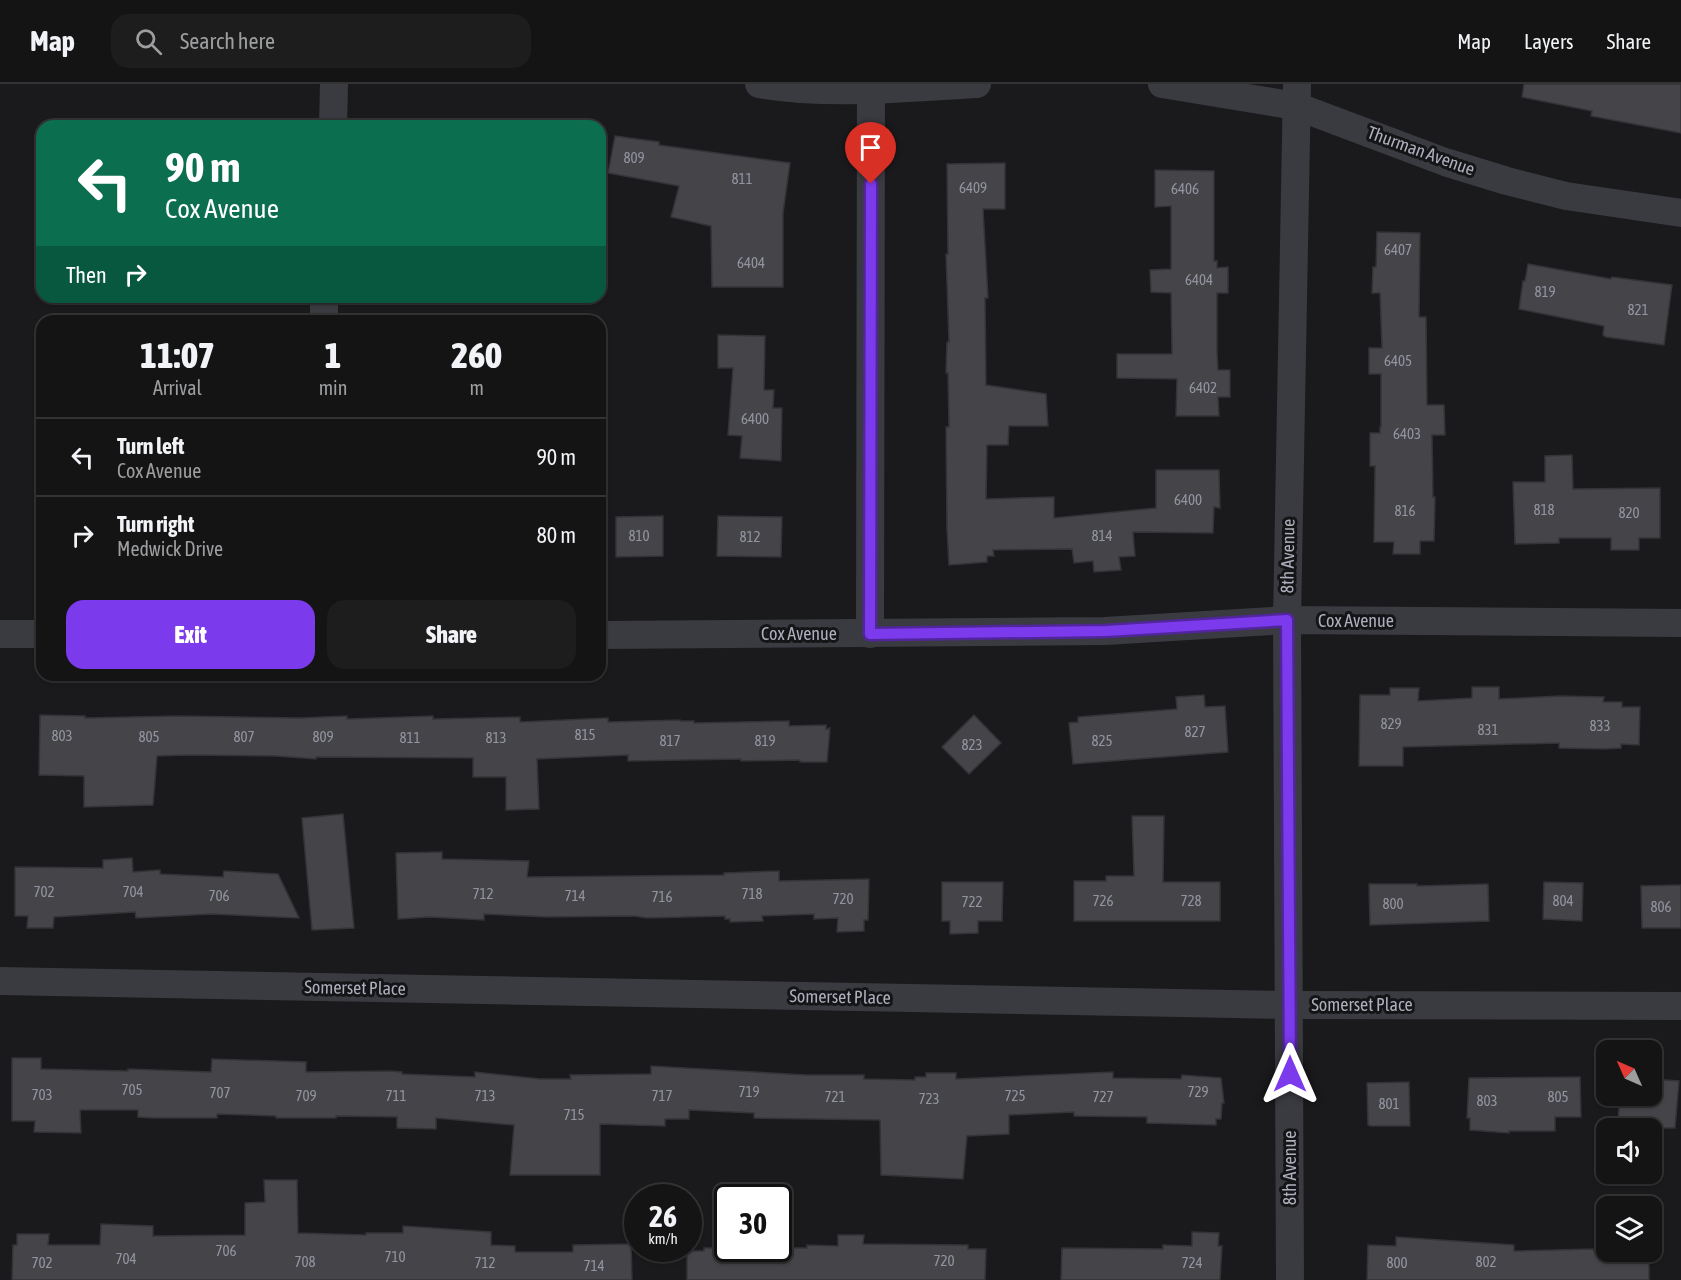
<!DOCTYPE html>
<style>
:root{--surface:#141415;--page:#1d1d1e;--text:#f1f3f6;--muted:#9d9ea0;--line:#333334;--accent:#7c3aed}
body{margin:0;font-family:"Asap Condensed",sans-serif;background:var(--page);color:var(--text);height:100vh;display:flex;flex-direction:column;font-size:22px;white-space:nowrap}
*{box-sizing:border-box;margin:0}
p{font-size:20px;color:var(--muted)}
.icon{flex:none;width:33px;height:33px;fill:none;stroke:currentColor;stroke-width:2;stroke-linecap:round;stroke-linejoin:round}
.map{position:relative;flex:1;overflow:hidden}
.side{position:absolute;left:36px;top:231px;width:570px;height:366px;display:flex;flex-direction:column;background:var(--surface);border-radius:18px;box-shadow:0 2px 4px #0004,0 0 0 2px var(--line)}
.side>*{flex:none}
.top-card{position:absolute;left:36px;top:36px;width:570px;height:183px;border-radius:18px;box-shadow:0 2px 4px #0004,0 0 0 2px var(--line);background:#0b6e4f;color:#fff;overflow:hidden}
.needle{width:39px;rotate:315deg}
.controls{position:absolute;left:1596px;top:956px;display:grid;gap:12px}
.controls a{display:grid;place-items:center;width:66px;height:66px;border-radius:12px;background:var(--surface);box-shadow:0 2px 4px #0004,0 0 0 2px var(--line);font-size:30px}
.speed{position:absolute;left:624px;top:1100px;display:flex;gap:12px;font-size:30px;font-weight:700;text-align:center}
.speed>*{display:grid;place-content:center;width:78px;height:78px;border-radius:50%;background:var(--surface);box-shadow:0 2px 4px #0004,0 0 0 2px var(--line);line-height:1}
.speed small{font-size:15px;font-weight:400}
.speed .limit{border:3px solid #111;border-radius:9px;background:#fff;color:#111}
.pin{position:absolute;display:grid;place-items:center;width:51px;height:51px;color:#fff;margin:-62px -26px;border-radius:50% 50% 50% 0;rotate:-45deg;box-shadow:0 0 6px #0007}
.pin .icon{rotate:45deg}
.me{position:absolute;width:66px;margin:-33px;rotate:0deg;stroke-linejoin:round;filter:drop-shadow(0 0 4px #0008)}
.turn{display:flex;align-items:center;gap:21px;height:126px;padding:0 30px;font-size:27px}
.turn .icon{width:78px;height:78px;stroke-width:2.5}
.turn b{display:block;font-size:42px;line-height:51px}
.then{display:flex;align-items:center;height:57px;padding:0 30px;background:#0003;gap:12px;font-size:22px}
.eta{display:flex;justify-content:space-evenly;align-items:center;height:102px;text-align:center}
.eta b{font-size:36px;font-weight:800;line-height:42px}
.cta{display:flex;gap:12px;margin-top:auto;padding:12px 30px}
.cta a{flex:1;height:69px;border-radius:18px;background:var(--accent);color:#fff;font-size:24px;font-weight:800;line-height:69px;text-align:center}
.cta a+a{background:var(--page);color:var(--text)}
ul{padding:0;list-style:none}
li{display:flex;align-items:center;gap:18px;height:78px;padding:0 30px;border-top:2px solid var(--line)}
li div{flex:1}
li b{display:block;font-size:22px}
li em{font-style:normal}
header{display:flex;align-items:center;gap:36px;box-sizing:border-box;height:84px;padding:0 30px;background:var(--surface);border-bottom:2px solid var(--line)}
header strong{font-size:28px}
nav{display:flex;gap:33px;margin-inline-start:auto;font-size:21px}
.search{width:420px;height:54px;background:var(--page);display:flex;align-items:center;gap:15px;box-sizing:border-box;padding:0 21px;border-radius:18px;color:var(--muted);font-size:22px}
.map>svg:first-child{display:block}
</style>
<header>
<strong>Map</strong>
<div class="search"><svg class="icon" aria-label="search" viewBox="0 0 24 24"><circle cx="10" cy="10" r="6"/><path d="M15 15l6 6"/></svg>Search here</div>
<nav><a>Map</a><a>Layers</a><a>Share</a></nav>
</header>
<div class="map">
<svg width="1681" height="1196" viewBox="0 0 1681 1196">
<rect width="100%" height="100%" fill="#1a1a1c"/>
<g fill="#444449" stroke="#343338" stroke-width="1.5">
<polygon points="1524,0 1681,0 1681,49 1591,32 1592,27 1522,13"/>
<polygon points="615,52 659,58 659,61 790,79 783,129 783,203 712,203 711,142 671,133 679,102 608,89"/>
<polygon points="1005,79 1005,125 983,125 988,214 985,214 986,301 1046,310 1048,342 1009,342 1008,361 987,361 986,415 1054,413 1054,434 1156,424 1156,386 1219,386 1220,424 1214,423 1213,449 1133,448 1135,472 1119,473 1121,486 1094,488 1093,477 1074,479 1072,465 993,466 994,472 987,472 987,478 949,481 947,445 946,343 949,343 948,289 946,289 947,258 949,258 946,170 948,170 947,80"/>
<polygon points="1155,86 1214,87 1214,177 1217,177 1217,184 1228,183 1228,209 1217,209 1217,269 1218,286 1230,286 1230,313 1218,313 1219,332 1176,332 1177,295 1117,294 1117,270 1172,270 1171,209 1151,208 1150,186 1171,185 1171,122 1155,123"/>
<polygon points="1377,148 1420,149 1419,233 1426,233 1427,321 1444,321 1445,351 1432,351 1433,413 1435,413 1434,457 1420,457 1420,470 1393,470 1394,458 1374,458 1375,382 1370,382 1370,349 1380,349 1380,343 1381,343 1381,290 1369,290 1369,264 1382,264 1380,209 1372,209 1373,183 1376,183"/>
<polygon points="1528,180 1611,195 1612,193 1672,201 1664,261 1606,253 1603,251 1604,242 1519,225 1523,197 1525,197"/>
<polygon points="718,251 765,252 764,306 774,306 773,324 782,324 781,377 740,374 742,352 728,351 733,284 718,284"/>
<polygon points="1572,371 1573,405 1660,404 1660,454 1639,454 1639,466 1611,466 1611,454 1559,454 1559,459 1515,460 1513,398 1545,398 1545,372"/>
<polygon points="663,432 663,472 616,473 616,433"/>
<polygon points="718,432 782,433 781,473 717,472"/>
<polygon points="1472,603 1499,603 1499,615 1560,612 1604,613 1603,618 1622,618 1622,623 1640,623 1639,661 1621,660 1621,664 1605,665 1559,664 1559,659 1403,663 1403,682 1359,682 1360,611 1390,611 1390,604 1419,604 1418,617 1472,614"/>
<polygon points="1204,611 1205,623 1225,622 1228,668 1073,680 1069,639 1078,638 1078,633 1177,625 1176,613"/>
<polygon points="40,631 85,632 85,634 177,632 300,634 347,632 347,635 433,632 433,635 520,633 520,638 608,634 608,638 680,636 680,637 694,637 694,639 789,637 789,642 826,641 826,645 830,644 827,678 800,678 800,676 741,677 741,675 628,677 628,671 537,675 539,725 506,726 506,693 473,693 473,674 316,673 316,675 276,672 187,671 157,672 153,721 84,723 84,692 39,691"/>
<polygon points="974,631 1001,659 969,690 942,663"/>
<polygon points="343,730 354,844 312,846 302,734"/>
<polygon points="1132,732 1164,732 1163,798 1220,798 1220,837 1074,837 1074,797 1106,797 1106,792 1134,792"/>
<polygon points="442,768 442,775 529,777 527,793 724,791 724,789 779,787 779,797 869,795 868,836 864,836 864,847 837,848 838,834 814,835 814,830 762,832 763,837 730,838 730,835 725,835 725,832 647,834 634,832 548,833 484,830 484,836 430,833 398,835 396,769"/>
<polygon points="132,774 133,788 160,786 160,790 223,793 224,787 278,790 299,834 211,830 136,834 135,828 54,833 53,844 27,844 28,832 15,832 15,783 103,784 103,776"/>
<polygon points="942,798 1003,798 1002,837 978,837 978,849 950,850 950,837 942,837"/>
<polygon points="1544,798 1583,799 1582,837 1543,835"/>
<polygon points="1369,800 1417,800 1417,802 1488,800 1489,837 1370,841"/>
<polygon points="1681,801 1681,844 1642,844 1641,802"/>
<polygon points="12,974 41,974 41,985 128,987 128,985 211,988 212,975 306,978 306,988 390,987 402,988 402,990 475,993 475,988 540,995 571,995 570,991 651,990 651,982 806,991 864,991 864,995 915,996 915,993 926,993 926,989 956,989 956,995 1113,988 1113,994 1181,995 1182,991 1221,994 1224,1019 1222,1019 1221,1035 1216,1035 1216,1041 1147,1039 1147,1033 1074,1032 1074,1028 1009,1031 1009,1050 967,1052 963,1095 881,1091 880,1036 754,1034 754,1029 689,1026 689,1035 665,1035 665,1042 600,1040 600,1091 510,1091 514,1041 436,1034 436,1045 397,1044 397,1033 336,1032 336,1034 276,1034 276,1032 217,1030 217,1034 153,1034 138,1033 138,1026 80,1026 81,1049 34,1048 35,1037 12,1037"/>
<polygon points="1580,993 1581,1033 1555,1033 1555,1047 1509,1047 1509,1049 1470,1046 1470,1034 1467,1034 1469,994"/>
<polygon points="1652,995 1679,997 1675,1044 1650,1044 1650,1038 1618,1037 1620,1011 1652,1011"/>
<polygon points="1409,998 1410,1042 1371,1042 1368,1041 1367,999"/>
<polygon points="264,1096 297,1096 298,1149 366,1151 366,1149 403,1149 403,1142 491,1148 491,1161 515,1162 515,1168 573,1168 573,1161 631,1160 632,1196 12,1196 13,1161 17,1161 17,1150 49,1150 48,1161 100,1161 101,1140 153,1142 153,1152 245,1151 245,1119 265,1118"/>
<polygon points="1192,1148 1219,1149 1218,1162 1222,1162 1220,1196 1061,1196 1062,1164 1163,1165 1163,1161 1192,1162"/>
<polygon points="838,1151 864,1151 863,1160 968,1161 968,1165 986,1165 985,1196 687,1196 687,1167 704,1167 704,1164 807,1164 807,1161 838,1162"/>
<polygon points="1396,1153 1514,1161 1514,1167 1593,1165 1594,1167 1601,1168 1649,1167 1649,1196 1367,1196 1368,1161 1396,1162"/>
</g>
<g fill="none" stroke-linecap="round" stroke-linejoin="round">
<g stroke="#3a3b41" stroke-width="28">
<path d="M759,0C826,12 908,4 977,0"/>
<polyline points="1162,0 1296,22 1445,78 1507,97 1566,112 1681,129"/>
<polyline points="333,42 334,0"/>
<polyline points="324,237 324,213"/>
<polyline points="0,550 42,550"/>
<polyline points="870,550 871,0"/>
<polyline points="600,551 1105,547 1287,536 1681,539"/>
<polyline points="0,897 1290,921 1681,922"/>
<polyline points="1290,1196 1287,536 1297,0"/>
</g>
</g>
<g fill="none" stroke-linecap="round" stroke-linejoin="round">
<defs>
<polyline id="route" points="871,100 870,550 1106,547 1287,536 1290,990"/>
</defs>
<use href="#route" stroke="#51269a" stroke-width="15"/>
<use href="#route" stroke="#7c3aed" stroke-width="10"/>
</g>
<g text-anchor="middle" stroke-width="6" stroke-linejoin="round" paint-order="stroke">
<g font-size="15" fill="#92949f">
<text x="634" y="79">809</text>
<text x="742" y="100">811</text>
<text x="973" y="109">6409</text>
<text x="1185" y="110">6406</text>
<text x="1398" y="171">6407</text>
<text x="751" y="184">6404</text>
<text x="1199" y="201">6404</text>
<text x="1545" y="213">819</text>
<text x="1638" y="231">821</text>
<text x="1398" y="282">6405</text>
<text x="1203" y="309">6402</text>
<text x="755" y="340">6400</text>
<text x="1407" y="355">6403</text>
<text x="1188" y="421">6400</text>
<text x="1544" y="431">818</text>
<text x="1405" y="432">816</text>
<text x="1629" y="434">820</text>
<text x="639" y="457">810</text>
<text x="1102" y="457">814</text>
<text x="750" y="458">812</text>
<text x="1391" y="645">829</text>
<text x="1600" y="647">833</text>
<text x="1488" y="651">831</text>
<text x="1195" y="653">827</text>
<text x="585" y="656">815</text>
<text x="62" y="657">803</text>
<text x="149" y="658">805</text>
<text x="244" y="658">807</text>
<text x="323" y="658">809</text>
<text x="410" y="659">811</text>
<text x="496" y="659">813</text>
<text x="670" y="662">817</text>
<text x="765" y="662">819</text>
<text x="1102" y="662">825</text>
<text x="972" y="666">823</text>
<text x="44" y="813">702</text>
<text x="133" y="813">704</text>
<text x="483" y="815">712</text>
<text x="752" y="815">718</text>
<text x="219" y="817">706</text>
<text x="575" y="817">714</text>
<text x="662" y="818">716</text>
<text x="843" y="820">720</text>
<text x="1103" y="822">726</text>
<text x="1191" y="822">728</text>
<text x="1563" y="822">804</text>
<text x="972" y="823">722</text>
<text x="1393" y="825">800</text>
<text x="1661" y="828">806</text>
<text x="132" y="1011">705</text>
<text x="749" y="1013">719</text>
<text x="1198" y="1013">729</text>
<text x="220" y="1014">707</text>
<text x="42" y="1016">703</text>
<text x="306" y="1017">709</text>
<text x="396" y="1017">711</text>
<text x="485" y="1017">713</text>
<text x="662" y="1017">717</text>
<text x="1015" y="1017">725</text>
<text x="835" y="1018">721</text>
<text x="1103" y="1018">727</text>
<text x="1558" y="1018">805</text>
<text x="929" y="1020">723</text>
<text x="1487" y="1022">803</text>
<text x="1389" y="1025">801</text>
<text x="574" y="1036">715</text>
<text x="226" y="1172">706</text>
<text x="395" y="1178">710</text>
<text x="126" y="1180">704</text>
<text x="944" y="1182">720</text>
<text x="305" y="1183">708</text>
<text x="1486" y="1183">802</text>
<text x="42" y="1184">702</text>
<text x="485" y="1184">712</text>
<text x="1192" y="1184">724</text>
<text x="1397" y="1184">800</text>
<text x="594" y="1187">714</text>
</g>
<g font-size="18" fill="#acafbc" stroke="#151417">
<text transform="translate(1421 67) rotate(20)" y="6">Thurman Avenue</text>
<text transform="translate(1288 472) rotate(-89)" y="6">8th Avenue</text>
<text x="1356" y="543">Cox Avenue</text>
<text x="799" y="556">Cox Avenue</text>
<text transform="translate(355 904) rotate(1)" y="6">Somerset Place</text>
<text transform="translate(840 913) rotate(1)" y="6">Somerset Place</text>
<text x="1362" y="927">Somerset Place</text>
<text transform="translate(1290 1084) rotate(-90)" y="6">8th Avenue</text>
</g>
</g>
</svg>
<div class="controls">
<a><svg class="needle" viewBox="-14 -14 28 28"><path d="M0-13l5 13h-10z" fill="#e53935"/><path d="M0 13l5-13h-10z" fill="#9d9ea0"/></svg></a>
<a><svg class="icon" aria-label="sound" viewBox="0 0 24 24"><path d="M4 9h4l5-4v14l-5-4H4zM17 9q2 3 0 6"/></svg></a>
<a><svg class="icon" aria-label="layers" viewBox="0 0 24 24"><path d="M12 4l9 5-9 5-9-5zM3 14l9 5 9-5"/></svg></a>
</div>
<div class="speed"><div>26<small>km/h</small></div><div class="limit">30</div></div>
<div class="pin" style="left:871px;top:100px;background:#d93025"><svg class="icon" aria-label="arrive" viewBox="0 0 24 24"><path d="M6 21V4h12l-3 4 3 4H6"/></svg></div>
<svg class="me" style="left:1290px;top:990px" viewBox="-20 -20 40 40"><path d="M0-17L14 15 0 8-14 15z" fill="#7c3aed" stroke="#fff" stroke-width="4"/></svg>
<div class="top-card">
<div class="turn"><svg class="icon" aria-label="left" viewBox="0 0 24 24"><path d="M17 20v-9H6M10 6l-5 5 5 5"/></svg><div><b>90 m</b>Cox Avenue</div></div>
<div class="then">Then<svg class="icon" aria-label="right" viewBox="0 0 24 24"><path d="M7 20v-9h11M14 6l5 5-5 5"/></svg></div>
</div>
<section class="side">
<div class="eta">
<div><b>11:07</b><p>Arrival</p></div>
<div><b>1</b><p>min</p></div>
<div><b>260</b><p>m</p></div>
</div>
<ul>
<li><svg class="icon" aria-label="left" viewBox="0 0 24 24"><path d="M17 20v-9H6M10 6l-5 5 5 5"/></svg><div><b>Turn left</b><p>Cox Avenue</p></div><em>90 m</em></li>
<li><svg class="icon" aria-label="right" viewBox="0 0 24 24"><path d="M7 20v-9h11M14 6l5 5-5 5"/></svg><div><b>Turn right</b><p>Medwick Drive</p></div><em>80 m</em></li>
</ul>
<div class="cta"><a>Exit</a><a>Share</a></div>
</section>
</div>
